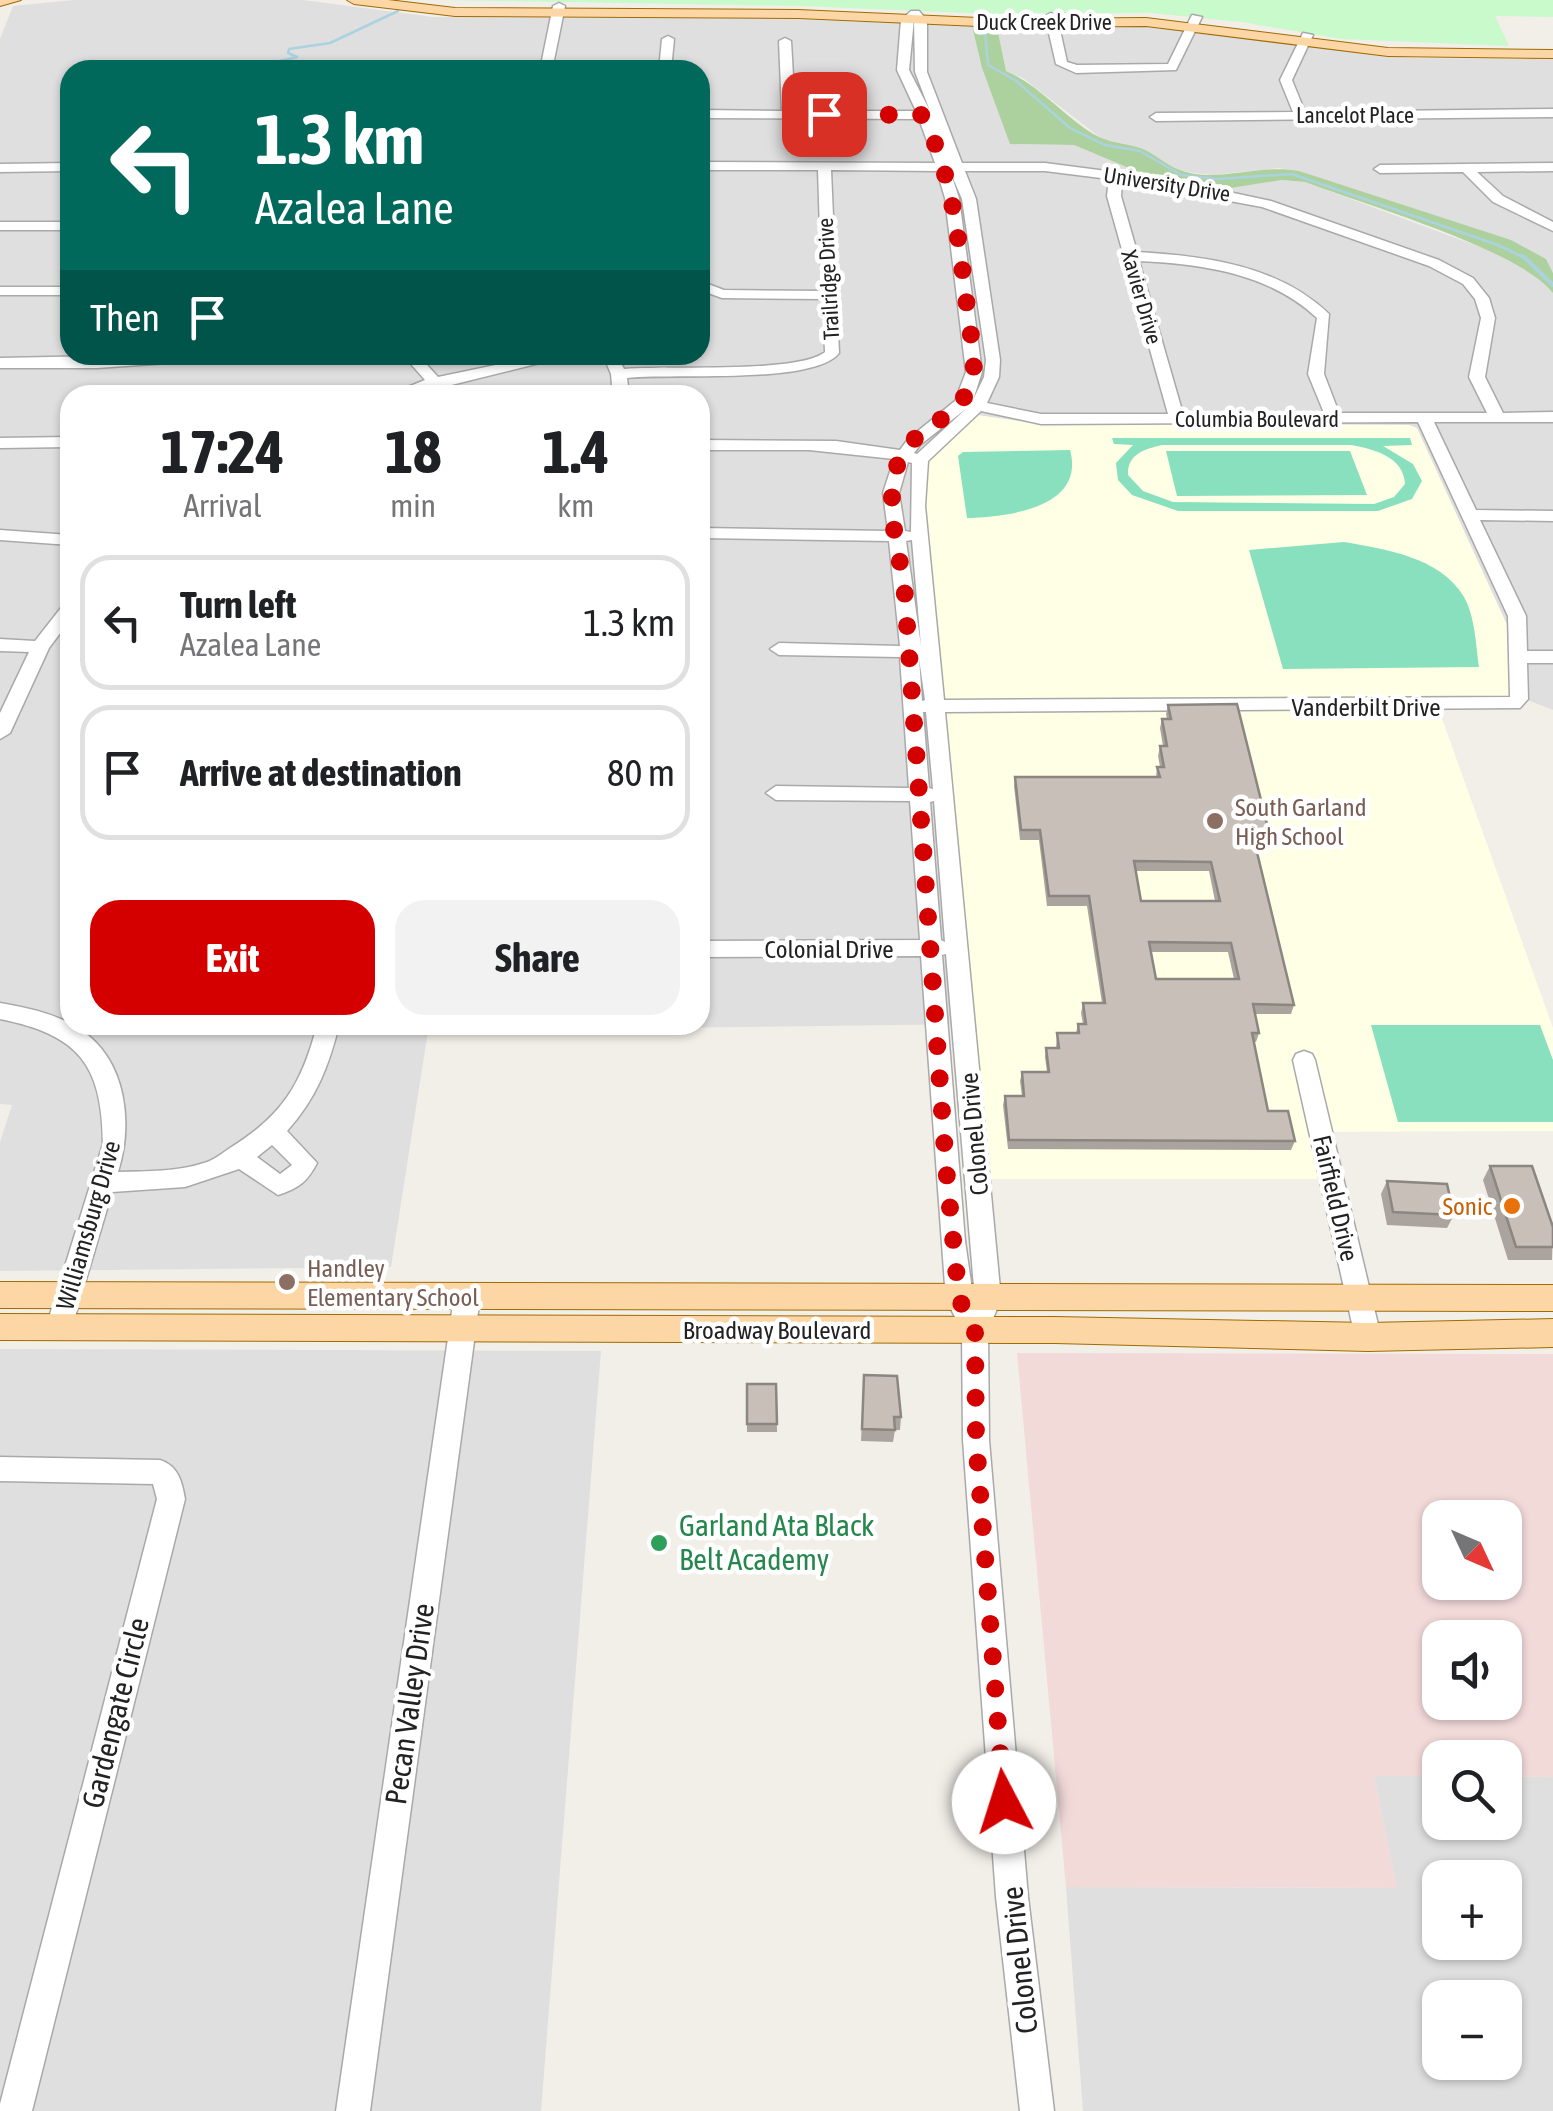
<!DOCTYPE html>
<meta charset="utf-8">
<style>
:root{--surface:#fff;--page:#f2f2f2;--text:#202124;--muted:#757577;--line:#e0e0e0;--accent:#d40000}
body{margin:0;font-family:"Asap Condensed",sans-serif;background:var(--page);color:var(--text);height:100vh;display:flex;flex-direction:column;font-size:38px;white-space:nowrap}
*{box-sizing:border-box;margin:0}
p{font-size:32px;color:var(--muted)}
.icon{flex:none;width:55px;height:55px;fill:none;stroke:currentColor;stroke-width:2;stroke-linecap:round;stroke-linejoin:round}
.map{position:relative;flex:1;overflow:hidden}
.drawer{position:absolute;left:60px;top:385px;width:650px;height:650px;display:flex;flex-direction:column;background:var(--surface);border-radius:30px;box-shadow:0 2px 8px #0004}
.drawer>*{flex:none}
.guide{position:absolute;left:60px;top:60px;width:650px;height:305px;border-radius:30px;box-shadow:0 2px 8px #0004;background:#00695c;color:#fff;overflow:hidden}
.needle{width:65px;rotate:134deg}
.buttons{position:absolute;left:1422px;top:1500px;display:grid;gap:20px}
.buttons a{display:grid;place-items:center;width:100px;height:100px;border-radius:20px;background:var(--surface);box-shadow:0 2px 8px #0004;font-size:50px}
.pin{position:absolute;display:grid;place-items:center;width:85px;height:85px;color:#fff;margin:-42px;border-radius:20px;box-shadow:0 5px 15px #0006}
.me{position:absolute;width:110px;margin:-55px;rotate:355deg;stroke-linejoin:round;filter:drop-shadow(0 0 8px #0008)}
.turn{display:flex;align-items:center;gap:35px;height:210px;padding:0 30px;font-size:45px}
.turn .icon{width:130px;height:130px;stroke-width:2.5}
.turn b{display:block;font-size:70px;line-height:85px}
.then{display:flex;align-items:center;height:95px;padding:0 30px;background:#0003;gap:20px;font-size:38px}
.eta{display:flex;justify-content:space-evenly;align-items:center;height:170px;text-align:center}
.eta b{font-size:60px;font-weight:700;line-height:70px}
.primary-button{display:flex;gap:20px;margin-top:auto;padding:20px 30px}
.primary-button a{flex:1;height:115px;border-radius:30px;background:var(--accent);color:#fff;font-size:40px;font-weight:700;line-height:115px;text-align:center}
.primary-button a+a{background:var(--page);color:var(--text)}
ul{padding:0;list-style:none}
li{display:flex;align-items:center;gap:30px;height:135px;margin:0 20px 15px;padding:0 10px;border:5px solid var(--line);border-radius:30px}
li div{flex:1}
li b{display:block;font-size:38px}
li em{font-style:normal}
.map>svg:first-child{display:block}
</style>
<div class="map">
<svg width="1553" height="2111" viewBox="0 0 1553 2111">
<rect width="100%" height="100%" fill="#f2efe9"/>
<g fill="#e0dfdf" fill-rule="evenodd">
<path d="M74,0H303L433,17L766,18L972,26L982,68L1011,144L1074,145L1148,176L1231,188L1282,180L1305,182L1491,251L1543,280L1553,293V710L1512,694L1508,627L1414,426L1032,423L977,415L971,1024L428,1031L391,1267L0,1271V1142L12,1105L0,1104V39L13,6ZM70,70H700V355H70ZM70,395H700V1025H70Z"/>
<polygon points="997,27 1159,27 1411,58 1553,59 1553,273 1546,259 1299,171 1279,168 1213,175 1194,173 1178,170 1137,147 1106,142 1023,78 1006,71"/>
<polygon points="0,1349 601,1351 541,2111 0,2111"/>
<path d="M1374,1776H1440V1822H1505V1776L1553,1777V2111H1083L1066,1887L1396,1888ZM1440,1878H1505V1942H1440ZM1440,1998H1505V2062H1440Z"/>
</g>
<path fill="#f2dad9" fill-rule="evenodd" d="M1017,1353L1553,1354V1777L1505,1776V1758H1440V1776H1374L1397,1888L1066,1887ZM1440,1518H1505V1582H1440ZM1440,1638H1505V1702H1440Z"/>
<polygon fill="#ffffe5" points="977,415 1032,423 1409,425 1417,428 1508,627 1512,694 1499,702 1436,702 1553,1028 1553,1131 1309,1132 1320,1179 986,1179 920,478 926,459"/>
<path fill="#add19e" d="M972,26L997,27L1006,71C1037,84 1059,111 1087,130C1104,142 1117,142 1137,147C1152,151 1163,163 1177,169C1215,185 1259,163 1299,171L1511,240L1546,259L1553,273V293C1520,250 1363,204 1305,182L1282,180L1231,188L1148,176L1074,145L1010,144L982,68Z"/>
<polygon fill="#c8facc" points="441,0 1553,0 1553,17 1495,16 1509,46 1341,39 1242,22 1150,13 992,14 801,6"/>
<g fill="#88e0be" fill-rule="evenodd">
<path d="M1112,438H1410L1412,445L1383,446L1413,464L1422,481L1412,499L1378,511H1178L1132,495L1118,480L1116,463L1133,445L1114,444ZM1162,445H1351C1374,449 1404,457 1405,484L1394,497L1374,504L1173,502L1143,491L1128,475C1127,454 1145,449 1162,445Z"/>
<path d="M1070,450C1086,508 1007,517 967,518L958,456L963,452Z"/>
<polygon points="1166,451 1350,451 1367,495 1177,496"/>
<path d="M1344,542C1384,549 1441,557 1464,597C1475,616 1476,646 1479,667L1283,669L1249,550Z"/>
<polygon points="1371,1025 1540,1025 1553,1060 1553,1122 1398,1122"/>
</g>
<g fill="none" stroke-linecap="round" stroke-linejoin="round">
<g stroke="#aad3df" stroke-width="2.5">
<polyline points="985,31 988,65 1015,80 1070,128 1105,145 1140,151 1181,175 1217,179 1292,174 1498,245 1527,259"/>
<polyline points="274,70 276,62 297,57 288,53 289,49 330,43 398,11"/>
</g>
<polyline stroke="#aad3df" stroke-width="4" points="1523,256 1553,285"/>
<defs>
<g id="minor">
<polygon points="559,3 565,6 552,70 540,70 553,6"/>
<path d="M911,11H919L927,20V72L962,163H1045L1168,179L1271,201L1439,260L1473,278L1489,298L1495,318L1485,377L1503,413L1553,412V422H1434L1476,510L1553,511V521L1480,520L1526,616L1527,651H1553V663H1527L1528,699L1520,708L945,712L1001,1299L988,1331L989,1440L1028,1897L1054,2111H1020L996,1897L963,1440L962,1331L946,1299L921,956L700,957V941L920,940L910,801L776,800L766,793L776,786L909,788L900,657L779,655L770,649L779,643L900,646L889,541L700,538V528L888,531L883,493L894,459L809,450H700V440L836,441L900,450L908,439L955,401L966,372L945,198L937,171L831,170L839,353C814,385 672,373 627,378L629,395H613L611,374L603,355H617L624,369C666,365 798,374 825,352L823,299L722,298L700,290V281L724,290L822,291L818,170H700V162L935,163L919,119L700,118V110L782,111L779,41L785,38L791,41L795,111H916L897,70L901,20ZM914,19L915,72L930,111L909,70ZM950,171L962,199L986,360L984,377L973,400L982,372L959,198ZM965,171H1045L1109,179L1107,196L1168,414H1041L987,403L999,377L1000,360L976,199ZM1122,181L1262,207L1429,266L1463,284L1475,299L1481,318L1469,377L1487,413H1339L1324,374L1329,314C1278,265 1205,256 1137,252L1121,196ZM1139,261C1202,264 1269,273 1317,318L1308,374L1324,413L1183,414ZM967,408L917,454L914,453L920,445ZM981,411L1041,424L1418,422L1508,616L1510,697L944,700L925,506L928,461ZM908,462L912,463L911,532L905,531L899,493ZM912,540L921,646L906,541ZM919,658L925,700L922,701ZM923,712H926L933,789L929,788ZM934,801L945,942L941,940L930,802ZM946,954L975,1299L974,1303L965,1241L942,955Z"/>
<polygon points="1051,13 1057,16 1067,62 1077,65 1168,64 1192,15 1202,17 1176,70 1076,73 1056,64 1045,16"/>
<polygon points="1303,33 1313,35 1292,80 1305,112 1553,109 1553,117 1156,121 1150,117 1156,113 1293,112 1280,80"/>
<polygon points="668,36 674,39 671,70 659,70 662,39"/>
<polygon points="70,163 70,171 0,172 0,164"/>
<polygon points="1553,163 1553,171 1477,172 1503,196 1553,222 1553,231 1493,202 1463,172 1380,173 1374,169 1380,165"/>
<rect x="0" y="222" width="70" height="8"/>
<rect x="0" y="287" width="70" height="8"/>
<polygon points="153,355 232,355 225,359 97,368 0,368 0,358"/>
<polygon points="403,355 418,355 438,377 543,355 572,355 411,395 388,395 425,380"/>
<polygon points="70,437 70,447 0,448 0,438"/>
<polygon points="0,530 70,535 70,545 0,540"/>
<polygon points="70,603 70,620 49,648 10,733 0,739 0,713 29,652 0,651 0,639 35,641 64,604"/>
<path d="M0,1003C28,1008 58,1014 81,1030C127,1061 133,1124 118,1172C146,1171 177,1172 204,1163C215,1160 222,1153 230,1148C282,1116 302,1084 317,1025H339C329,1066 316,1099 287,1131L317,1163C307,1182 299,1188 278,1195L239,1169L185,1187L112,1192L72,1327L68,1335L59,1338L50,1335L46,1327L103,1144C102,1064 79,1035 0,1019ZM272,1145L292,1165L280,1174L257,1157Z"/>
<polygon points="1304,1051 1312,1054 1315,1060 1381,1337 1377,1345 1368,1348 1359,1345 1355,1337 1293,1060 1296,1054"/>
<polygon points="467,1286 476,1289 480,1297 370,2111 336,2111 454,1297 458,1289"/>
<path d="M0,1457L160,1460C178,1466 182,1481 185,1499L32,2111H0V2104L157,1499L153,1484L0,1481Z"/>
</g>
<g id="major">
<polygon points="0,0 21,0 0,6"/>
<polygon points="347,0 388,0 455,8 798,10 1001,19 1146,18 1388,48 1553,50 1553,58 1388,56 1146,26 1001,27 798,18 455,16 354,4"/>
<polygon points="0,1282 1553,1285 1553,1311 0,1308"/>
<polygon points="0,1314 1055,1317 1368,1323 1553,1319 1553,1347 1368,1351 1055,1343 0,1340"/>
</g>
</defs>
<use href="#minor" stroke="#a9a9a9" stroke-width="3"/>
<use href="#major" stroke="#a06b00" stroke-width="2"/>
<use href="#minor" fill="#fff" fill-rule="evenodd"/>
<use href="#major" fill="#fcd6a4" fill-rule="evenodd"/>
</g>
<g fill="#aba49e" fill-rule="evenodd">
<path d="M1168,705L1271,840L1268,849H1257L1294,1005L1291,1014H1255L1259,1033L1256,1042H1254L1268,1111L1295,1141L1291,1150L1008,1149L1003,1105L1005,1096H1022L1020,1081L1022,1072H1047L1045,1057L1046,1048H1056L1057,1033H1076L1078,1024H1083L1081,1013L1083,1003H1102L1087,906H1047L1039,840H1020L1014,786L1015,777H1156L1157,767H1160L1158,756L1160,746H1163L1160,728L1162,719H1167L1166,714ZM1136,871H1209L1215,901H1141ZM1151,952H1228L1234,979H1156Z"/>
<polygon points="1490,1166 1553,1227 1552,1260 1508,1260 1483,1180"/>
<polygon points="1387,1181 1454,1215 1447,1228 1387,1225 1381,1194"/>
<polygon points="864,1375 901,1417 900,1430 895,1430 893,1442 861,1441"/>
<polygon points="776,1384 777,1432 747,1432 747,1424"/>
</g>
<g fill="#c7bfb8" stroke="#8b8681" stroke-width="2.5" fill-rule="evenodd">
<path d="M1237,704L1271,840H1254L1294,1005L1253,1004L1259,1033H1252L1268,1111H1288L1295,1141L1009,1140L1005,1096H1024L1022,1072H1049L1046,1048H1059L1057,1033H1079L1078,1024H1086L1083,1003H1105L1089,896H1049L1040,830H1021L1015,777H1160L1157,767H1164L1160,746H1167L1162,719H1171L1168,705ZM1134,861L1211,862L1220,901H1141ZM1149,942L1231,943L1239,979H1156Z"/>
<polygon points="1490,1166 1532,1166 1553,1227 1553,1247 1516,1247"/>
<polygon points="1387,1181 1447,1184 1454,1215 1393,1212"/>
<polygon points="864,1375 897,1376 901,1417 894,1417 895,1430 862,1429"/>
<polygon points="747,1384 776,1384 777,1424 747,1424"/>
</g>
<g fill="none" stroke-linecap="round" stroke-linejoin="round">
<path stroke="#d40000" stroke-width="18" stroke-dasharray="0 32.4" d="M824,114L922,115C960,187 960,274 974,354C976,427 915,414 897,466C885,503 897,545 904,583L946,1167L959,1299L975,1331L976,1440L1004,1802"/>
</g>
<g fill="#8d6e63" stroke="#fff" stroke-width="4">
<circle cx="1215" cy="821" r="10"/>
<circle cx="287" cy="1282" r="10"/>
</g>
<circle fill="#e8710a" stroke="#fff" stroke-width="4" cx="1512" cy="1206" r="10"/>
<circle fill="#2e9e5b" stroke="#fff" stroke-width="4" cx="659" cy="1543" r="10"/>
<g text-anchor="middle" stroke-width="9" stroke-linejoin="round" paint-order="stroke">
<g font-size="22" fill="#222" stroke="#fff">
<text x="1044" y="30">Duck Creek Drive</text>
<text x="1355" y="123">Lancelot Place</text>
<text transform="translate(1167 184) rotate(9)" y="8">University Drive</text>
<text transform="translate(828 279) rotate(-93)" y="8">Trailridge Drive</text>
<text transform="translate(1142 297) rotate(74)" y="8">Xavier Drive</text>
<text x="1257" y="427">Columbia Boulevard</text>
</g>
<g font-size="25" fill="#222" stroke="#fff">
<text x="1366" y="716">Vanderbilt Drive</text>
<text x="829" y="958">Colonial Drive</text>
<text transform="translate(974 1134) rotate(-95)" y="9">Colonel Drive</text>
<text transform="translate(1336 1198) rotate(77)" y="9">Fairfield Drive</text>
<text transform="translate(88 1225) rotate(-74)" y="9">Williamsburg Drive</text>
<text x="777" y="1339">Broadway Boulevard</text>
</g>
<g font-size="25" fill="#785e54" stroke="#fff" text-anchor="start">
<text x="1235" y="816">South Garland<tspan x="1235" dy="29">High School</tspan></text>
<text x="307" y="1277">Handley<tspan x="307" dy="29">Elementary School</tspan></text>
</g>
<g font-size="25" fill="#c56008" stroke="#fff" text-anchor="end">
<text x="1492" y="1215">Sonic</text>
</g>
<g font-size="30" fill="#27864d" stroke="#fff" text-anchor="start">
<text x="679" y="1536">Garland Ata Black<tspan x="679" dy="34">Belt Academy</tspan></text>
</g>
<g font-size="30" fill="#222" stroke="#fff">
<text transform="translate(410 1704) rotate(-82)" y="10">Pecan Valley Drive</text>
<text transform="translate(116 1713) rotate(-76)" y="10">Gardengate Circle</text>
<text transform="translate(1020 1960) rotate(-96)" y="10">Colonel Drive</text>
</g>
</g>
</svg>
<div class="buttons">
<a><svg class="needle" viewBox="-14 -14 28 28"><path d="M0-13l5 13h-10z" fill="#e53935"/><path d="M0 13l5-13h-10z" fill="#757577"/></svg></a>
<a><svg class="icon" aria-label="sound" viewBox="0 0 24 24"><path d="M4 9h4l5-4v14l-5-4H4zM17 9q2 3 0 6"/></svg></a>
<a><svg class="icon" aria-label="search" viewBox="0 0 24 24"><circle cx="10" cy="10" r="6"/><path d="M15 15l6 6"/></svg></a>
<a>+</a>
<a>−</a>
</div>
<div class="pin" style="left:824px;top:114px;background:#d93025"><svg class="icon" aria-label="arrive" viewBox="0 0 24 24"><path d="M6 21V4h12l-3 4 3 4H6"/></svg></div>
<svg class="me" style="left:1004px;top:1802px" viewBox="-20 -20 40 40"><circle r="19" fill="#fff"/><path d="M0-13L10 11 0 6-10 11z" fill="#d40000"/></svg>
<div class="guide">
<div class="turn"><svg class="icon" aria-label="left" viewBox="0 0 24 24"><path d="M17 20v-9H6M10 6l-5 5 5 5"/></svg><div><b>1.3 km</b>Azalea Lane</div></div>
<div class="then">Then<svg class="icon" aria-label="arrive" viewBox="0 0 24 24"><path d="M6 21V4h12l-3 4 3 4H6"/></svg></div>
</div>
<section class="drawer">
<div class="eta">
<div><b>17:24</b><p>Arrival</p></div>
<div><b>18</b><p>min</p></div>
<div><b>1.4</b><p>km</p></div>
</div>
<ul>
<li><svg class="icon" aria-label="left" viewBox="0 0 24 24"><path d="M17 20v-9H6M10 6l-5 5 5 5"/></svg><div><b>Turn left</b><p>Azalea Lane</p></div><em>1.3 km</em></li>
<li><svg class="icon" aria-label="arrive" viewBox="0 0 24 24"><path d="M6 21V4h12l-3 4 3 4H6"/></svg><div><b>Arrive at destination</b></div><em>80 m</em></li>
</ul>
<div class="primary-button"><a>Exit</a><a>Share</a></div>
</section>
</div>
